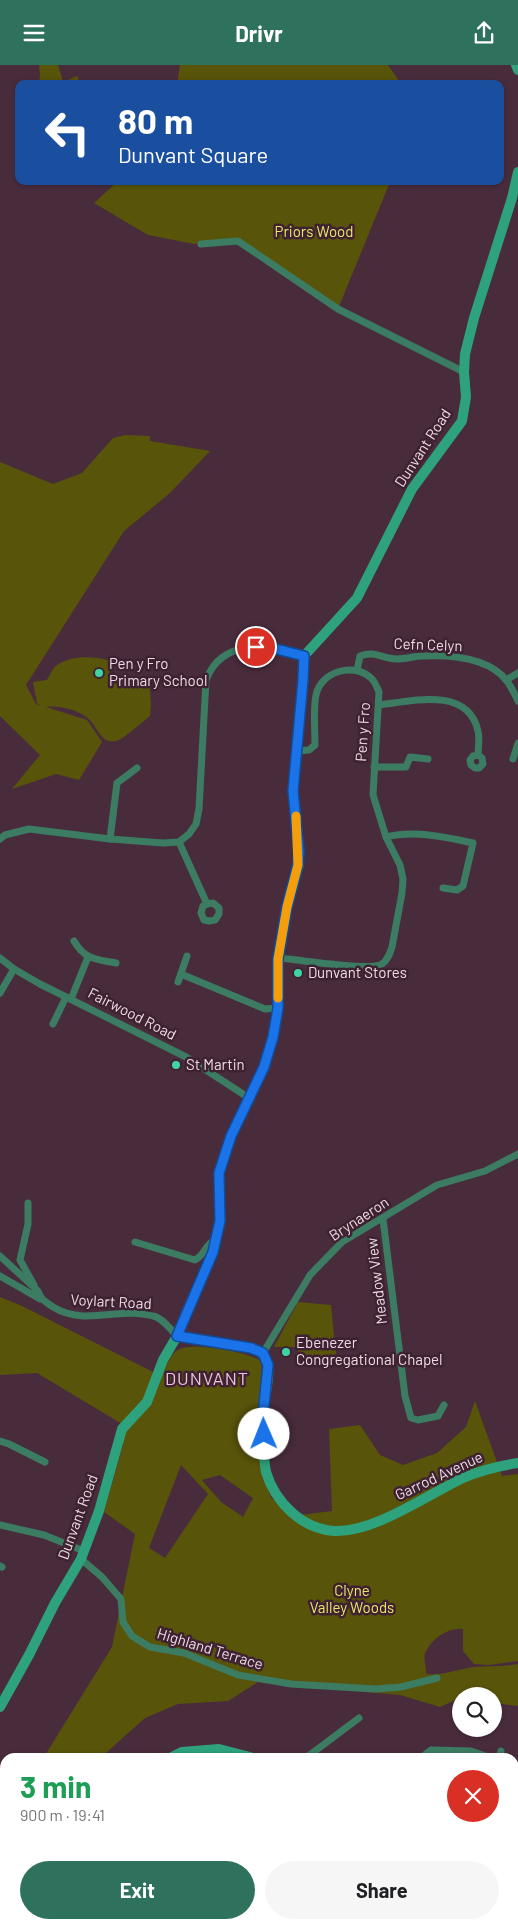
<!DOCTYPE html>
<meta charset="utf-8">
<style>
:root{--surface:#fff;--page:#f6f6f6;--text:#202124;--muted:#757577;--accent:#2e725d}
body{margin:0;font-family:Barlow,sans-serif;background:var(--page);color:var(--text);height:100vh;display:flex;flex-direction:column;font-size:19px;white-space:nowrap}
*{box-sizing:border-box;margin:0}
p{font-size:16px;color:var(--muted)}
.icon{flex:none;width:28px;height:28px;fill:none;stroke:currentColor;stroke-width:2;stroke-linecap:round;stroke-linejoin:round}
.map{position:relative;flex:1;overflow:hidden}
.panel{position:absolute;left:0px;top:1688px;width:519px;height:176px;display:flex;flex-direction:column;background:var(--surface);border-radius:15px 15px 0 0;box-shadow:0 1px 4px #0004}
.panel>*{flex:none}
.top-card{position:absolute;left:15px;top:15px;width:489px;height:105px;border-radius:10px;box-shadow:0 1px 4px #0004;background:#1a4fa0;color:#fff;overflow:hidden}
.fabs{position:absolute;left:452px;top:1622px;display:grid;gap:10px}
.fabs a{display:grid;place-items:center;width:50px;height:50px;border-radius:50%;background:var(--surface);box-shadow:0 1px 4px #0004;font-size:25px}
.pin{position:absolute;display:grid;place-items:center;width:42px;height:42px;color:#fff;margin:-21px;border:2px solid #fff;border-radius:50%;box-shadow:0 1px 5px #0007}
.me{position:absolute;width:55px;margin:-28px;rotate:359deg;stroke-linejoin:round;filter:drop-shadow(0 0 4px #0008)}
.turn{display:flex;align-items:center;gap:18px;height:105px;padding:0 20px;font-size:22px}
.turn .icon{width:65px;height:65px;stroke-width:2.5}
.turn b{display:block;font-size:35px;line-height:42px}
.round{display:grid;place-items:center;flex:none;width:52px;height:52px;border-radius:26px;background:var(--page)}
.headline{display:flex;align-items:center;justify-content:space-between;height:85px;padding:0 20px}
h1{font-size:30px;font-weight:700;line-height:38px;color:#1e9e55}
.button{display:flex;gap:10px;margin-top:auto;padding:10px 20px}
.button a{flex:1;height:58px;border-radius:30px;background:var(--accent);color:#fff;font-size:20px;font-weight:700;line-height:58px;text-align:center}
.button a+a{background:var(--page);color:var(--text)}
header{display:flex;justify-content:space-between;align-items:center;height:65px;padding:0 20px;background:var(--accent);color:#fff;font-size:22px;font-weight:700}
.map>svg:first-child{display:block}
</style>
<header><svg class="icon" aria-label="menu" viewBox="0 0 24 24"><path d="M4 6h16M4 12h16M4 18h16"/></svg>Drivr<svg class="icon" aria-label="share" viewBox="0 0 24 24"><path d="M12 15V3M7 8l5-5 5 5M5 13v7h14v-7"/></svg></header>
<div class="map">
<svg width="518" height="1863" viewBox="0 0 518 1863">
<rect width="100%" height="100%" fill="#492c3c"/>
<g fill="#58540a" fill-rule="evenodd">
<polygon points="39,0 58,0 63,17 77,11 81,19 39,19 40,9"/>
<polygon points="180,0 388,0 401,19 177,19"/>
<polygon points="118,116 390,116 390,117 338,244 238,176 194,179 148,170 94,138"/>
<path d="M125,370L150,371V376L210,386L170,428L124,466L26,620L36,639L41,641L37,638L33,617L47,615C50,610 52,604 56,601C69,590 93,591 108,595L110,612H149L151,640L150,651C146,654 123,674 119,675C102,681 99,665 90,655C80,645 59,640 46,642L87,655L102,677L79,715L56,709L12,724L40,690L0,651V397L53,419L82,408L113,373Z"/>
<path d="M0,1232L22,1241L153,1307H164C167,1299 170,1290 178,1285C192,1276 248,1287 261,1296C264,1315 258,1335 257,1354C255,1381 263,1408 271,1433L300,1450L332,1446L329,1364L360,1360L380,1390L403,1400L437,1388L466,1362L475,1336L502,1411L518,1409V1596L489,1600L474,1599L463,1586V1564C448,1562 430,1575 425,1589C423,1595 427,1603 426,1609C443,1611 458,1604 474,1602C489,1601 503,1602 518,1599V1641L494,1638V1631H461V1636H453L440,1642L400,1630L258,1617L228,1636L178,1639L145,1653L107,1687L104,1692H44L112,1582L135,1469L104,1447L123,1380L122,1359L37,1308L0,1310ZM181,1400L208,1429L165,1493L149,1483ZM220,1410L253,1433L243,1452L221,1437L202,1415Z"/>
<polygon points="298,1237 331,1240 336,1289 302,1300 302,1292 298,1292 298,1282 274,1282"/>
<polygon points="518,1802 518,1863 464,1863 464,1859 514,1859 514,1819"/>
</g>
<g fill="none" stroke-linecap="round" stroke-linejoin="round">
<g stroke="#3b7c63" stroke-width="7">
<polyline points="201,179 238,176 338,244 464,307"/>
<path d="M357,605L360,591C376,585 381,594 397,594C406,594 415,591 424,591C451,590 489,593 507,616C511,622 515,629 518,636"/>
<polyline points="506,615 518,608"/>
<path d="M379,640C411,636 468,621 478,666C480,674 478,683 478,690L473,691L470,695L471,700L475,703H479L483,699L482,693L478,690"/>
<polyline points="513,694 518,678"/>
<polyline points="374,702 406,702 410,692 428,694"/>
<path d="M386,772C415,765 444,772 473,778L463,821L457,825L443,823"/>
<path d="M0,774L5,770L29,764L110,774L163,778L179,777L189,769L196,759L199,744L206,615C223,571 267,582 304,591"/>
<polyline points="110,774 117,718 137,703"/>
<polyline points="179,777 207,839 213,838 219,843 219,849 215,855 209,856 204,855 201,848 203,841 207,839"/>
<path d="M74,876C85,895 96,894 116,898"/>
<polyline points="0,893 14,904 40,919 186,992 249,1033"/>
<path d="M278,893C297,894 371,907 382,899C388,895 390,888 392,882L402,828L403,814L400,800L386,772L373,730L379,627C377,623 375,616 371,613C354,597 321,606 316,630C313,642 315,666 315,680L309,685L297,686"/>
<polyline points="181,909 265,944 278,943"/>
<polyline points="178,917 187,891"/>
<polyline points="0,928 14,904"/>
<polyline points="71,934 88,892"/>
<polyline points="53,959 66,932"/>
<polyline points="28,1138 28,1159 20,1195 34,1220"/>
<polyline points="383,1154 405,1331 411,1353 418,1355 438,1351 444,1340"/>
<path d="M135,1177L195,1195C206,1189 204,1180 217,1173"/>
<path d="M0,1191L38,1226C41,1235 46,1237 53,1242C86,1262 119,1241 153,1251C163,1253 170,1264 177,1271"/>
<polyline points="0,1211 40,1234"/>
<polyline points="263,1288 310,1210 342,1177 437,1120 485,1106 518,1089"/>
<polyline points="0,1376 9,1379 45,1397"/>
<polyline points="0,1460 44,1470 84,1486"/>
<polyline points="81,1494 102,1512 121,1534 123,1557 132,1571 150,1582 184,1588 238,1610 291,1619 375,1624 401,1622 437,1613"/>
<polyline points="0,1501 2,1502"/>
<polyline points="307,1692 359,1653"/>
<polyline points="422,1692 431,1685 471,1686 488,1692"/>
<polyline points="499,1692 501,1686"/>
<polyline points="31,1859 38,1863"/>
<polyline points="421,1859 421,1863"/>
<polyline points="117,1863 123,1859"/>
<polyline points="203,1863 204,1859"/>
<polyline points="342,1863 344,1859"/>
</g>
<g stroke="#2da27c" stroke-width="10">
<polyline points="516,0 518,5"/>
<path d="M177,1271L251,1283C260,1287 267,1291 268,1301C270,1318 263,1334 263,1350C262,1362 264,1397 266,1407C275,1437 302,1464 334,1466C374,1468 427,1430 463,1413C481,1405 499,1401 518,1398"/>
<polyline points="0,1642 29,1590 55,1538 81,1494 99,1446 122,1364 147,1337 163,1295 177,1271 213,1187 220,1156 219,1108 231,1071 264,1002 273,972 278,943 278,893 287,842 299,800 299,787 293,725 303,615 304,591 357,533 412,424 462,356 466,332 464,307 465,289 474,253 512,133 518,107"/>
<polyline points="172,1692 182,1687 219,1684 250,1692"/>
<polyline points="0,1776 5,1779"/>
<polyline points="255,1863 256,1859"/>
</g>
</g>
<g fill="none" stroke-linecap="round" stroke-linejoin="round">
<defs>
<polyline id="route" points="256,582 272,583 304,591 303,615 293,726 299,787 298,800 287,842 278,894 278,943 273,972 264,1002 231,1071 219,1108 220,1156 213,1187 177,1271 251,1283 263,1288 268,1300 263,1350 264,1369"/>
</defs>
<use href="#route" stroke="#114b97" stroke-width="12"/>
<use href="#route" stroke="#1a73e8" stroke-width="9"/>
<polyline stroke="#f59e0b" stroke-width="9" points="278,933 278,894 287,842 298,800 296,751"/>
</g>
<g fill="#3ed4a3" stroke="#3e2232" stroke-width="2">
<circle cx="99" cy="608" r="5"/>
<circle cx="298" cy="908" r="5"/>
<circle cx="176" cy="1000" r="5"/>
<circle cx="286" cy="1287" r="5"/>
</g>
<g text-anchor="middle" stroke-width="5" stroke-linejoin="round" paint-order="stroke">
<g font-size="15" fill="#ebe56b" stroke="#3e2232">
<text x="314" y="172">Priors Wood</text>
<text x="352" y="1531">Clyne<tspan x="352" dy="17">Valley Woods</tspan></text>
</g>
<g font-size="15" fill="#eedae4" stroke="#3e2232">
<text transform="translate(423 383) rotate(-57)" y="5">Dunvant Road</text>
<text transform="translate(428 580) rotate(2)" y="5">Cefn Celyn</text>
<text transform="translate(363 667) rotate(-86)" y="5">Pen y Fro</text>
<text transform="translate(132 949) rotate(27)" y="5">Fairwood Road</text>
<text transform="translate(359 1154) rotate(-33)" y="5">Brynaeron</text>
<text transform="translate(377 1216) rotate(-97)" y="5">Meadow View</text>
<text transform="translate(111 1237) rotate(3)" y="5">Voylart Road</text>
<text transform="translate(439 1411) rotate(-25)" y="5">Garrod Avenue</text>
<text transform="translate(78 1452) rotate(-70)" y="5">Dunvant Road</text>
<text transform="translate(210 1584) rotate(17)" y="5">Highland Terrace</text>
</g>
<g font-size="15" fill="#eedae4" stroke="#3e2232" text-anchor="start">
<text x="109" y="604">Pen y Fro<tspan x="109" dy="17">Primary School</tspan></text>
<text x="308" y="913">Dunvant Stores</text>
<text x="186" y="1005">St Martin</text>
<text x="296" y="1283">Ebenezer<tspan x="296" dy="17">Congregational Chapel</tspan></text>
</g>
<g font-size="18" letter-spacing="1" fill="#eac4d8" stroke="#3e2232">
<text x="207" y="1320">DUNVANT</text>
</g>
</g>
</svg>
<div class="fabs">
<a><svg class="icon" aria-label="search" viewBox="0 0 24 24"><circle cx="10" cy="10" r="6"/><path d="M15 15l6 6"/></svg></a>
</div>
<div class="pin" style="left:256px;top:582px;background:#d93025"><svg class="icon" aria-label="arrive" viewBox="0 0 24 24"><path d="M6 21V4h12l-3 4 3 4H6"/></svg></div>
<svg class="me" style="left:264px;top:1369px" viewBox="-20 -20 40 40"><circle r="19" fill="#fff"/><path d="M0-13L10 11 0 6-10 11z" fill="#1a73e8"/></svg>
<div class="top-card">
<div class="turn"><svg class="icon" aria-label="left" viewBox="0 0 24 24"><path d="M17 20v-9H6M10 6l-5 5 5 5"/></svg><div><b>80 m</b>Dunvant Square</div></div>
</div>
<section class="panel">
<div class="headline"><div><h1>3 min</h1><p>900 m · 19:41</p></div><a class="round" style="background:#d93025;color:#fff"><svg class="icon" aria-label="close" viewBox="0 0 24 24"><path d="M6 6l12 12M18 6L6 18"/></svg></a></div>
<div class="button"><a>Exit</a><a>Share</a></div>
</section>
</div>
